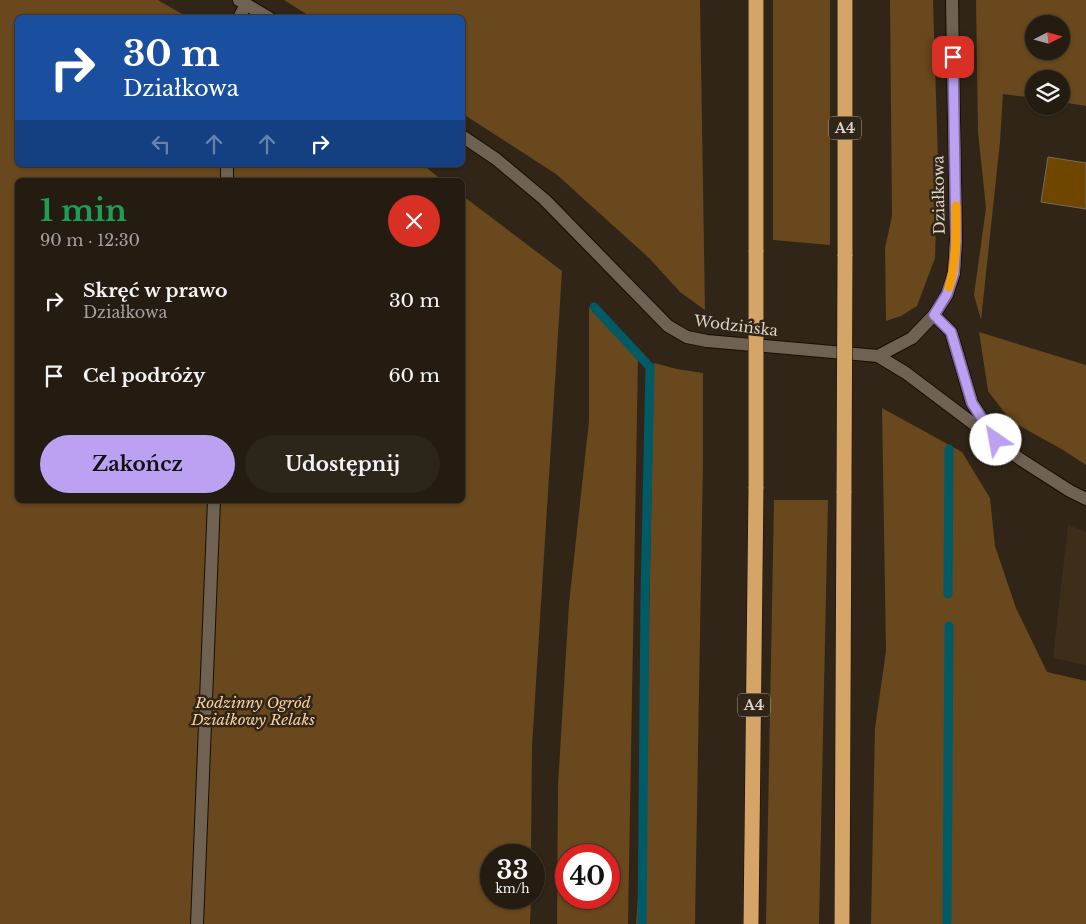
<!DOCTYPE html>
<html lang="pl">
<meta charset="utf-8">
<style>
:root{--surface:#241c11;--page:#2c251a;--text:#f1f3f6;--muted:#a3a19f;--line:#413a31;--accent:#bca0f2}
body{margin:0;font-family:"Libre Baskerville",serif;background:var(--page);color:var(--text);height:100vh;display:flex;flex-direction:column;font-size:19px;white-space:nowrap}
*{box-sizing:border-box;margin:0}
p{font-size:16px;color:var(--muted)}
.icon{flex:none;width:28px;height:28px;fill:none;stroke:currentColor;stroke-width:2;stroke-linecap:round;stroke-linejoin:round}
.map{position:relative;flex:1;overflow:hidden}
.panel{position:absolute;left:15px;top:178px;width:450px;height:325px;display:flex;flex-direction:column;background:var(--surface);border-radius:8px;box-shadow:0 1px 4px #0004,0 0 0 1px var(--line)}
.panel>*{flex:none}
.guide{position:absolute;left:15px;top:15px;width:450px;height:152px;border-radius:8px;box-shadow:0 1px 4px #0004,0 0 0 1px var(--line);background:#1a4fa0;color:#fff;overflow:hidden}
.needle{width:32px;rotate:84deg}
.fabs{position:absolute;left:1025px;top:15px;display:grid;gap:10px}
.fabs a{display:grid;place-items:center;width:45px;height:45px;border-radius:50%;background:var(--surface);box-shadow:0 1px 4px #0004,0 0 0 1px var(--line);font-size:25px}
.speed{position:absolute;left:480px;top:844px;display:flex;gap:10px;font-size:25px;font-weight:700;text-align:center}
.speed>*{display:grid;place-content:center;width:65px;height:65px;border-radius:50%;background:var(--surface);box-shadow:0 1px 4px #0004,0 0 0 1px var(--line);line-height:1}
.speed small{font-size:12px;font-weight:400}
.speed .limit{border:8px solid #d22;background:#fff;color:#111}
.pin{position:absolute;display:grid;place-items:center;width:42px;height:42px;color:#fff;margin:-21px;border-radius:10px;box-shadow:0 2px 8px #0006}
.me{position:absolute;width:55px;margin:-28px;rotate:327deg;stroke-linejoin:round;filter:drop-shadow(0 0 4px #0008)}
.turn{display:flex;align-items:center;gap:18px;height:105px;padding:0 25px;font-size:22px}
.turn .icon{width:65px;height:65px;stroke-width:2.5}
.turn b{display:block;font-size:35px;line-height:42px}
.lanes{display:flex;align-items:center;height:48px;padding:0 25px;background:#0003;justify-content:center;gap:25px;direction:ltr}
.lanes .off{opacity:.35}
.round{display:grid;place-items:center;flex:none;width:52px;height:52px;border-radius:26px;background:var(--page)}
.head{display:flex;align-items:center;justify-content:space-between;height:85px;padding:0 25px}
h1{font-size:30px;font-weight:700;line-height:38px;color:#1e9e55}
.action{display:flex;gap:10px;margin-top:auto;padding:10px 25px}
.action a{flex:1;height:58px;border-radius:30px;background:var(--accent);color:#111;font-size:20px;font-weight:700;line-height:58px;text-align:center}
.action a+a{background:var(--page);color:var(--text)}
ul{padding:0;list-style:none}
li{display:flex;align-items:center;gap:15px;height:75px;padding:0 25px}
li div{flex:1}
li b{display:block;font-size:19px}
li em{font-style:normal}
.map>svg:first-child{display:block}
</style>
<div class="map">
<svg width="1086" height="924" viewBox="0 0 1086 924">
<rect width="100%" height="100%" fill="#302517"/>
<polygon fill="#3d2e1a" points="1068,525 1086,532 1086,665 1053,658"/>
<g fill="#68481c" fill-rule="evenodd">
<polygon points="0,0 158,0 187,17 18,18 18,165 423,165 442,180 18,180 18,500 462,500 463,196 562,271 532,746 531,855 491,855 491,898 531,898 530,924 0,924"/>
<polygon points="284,0 700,0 705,310 680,292 649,258 556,174 463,114 462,18 311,17"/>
<polygon points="773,0 830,0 830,245 773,240"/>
<polygon points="890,0 933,0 938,160 935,258 917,306 901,316 886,321 885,248 892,216"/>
<path d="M976,0H1086V106L1061,102V79H1034V98L1003,94L1000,142L981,320L974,295L986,208L978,132ZM1034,24H1061V51H1034Z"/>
<path d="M589,307L638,357L628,924H557L558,785L569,604L589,421ZM566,855H609V898H566Z"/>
<polygon points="979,332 1086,365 1086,465 1063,450 1011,421 988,391"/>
<polygon points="654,363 677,369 703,373 703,462 695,924 636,924 646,786"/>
<polygon points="882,408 962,452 990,498 995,546 1016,608 1047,672 1086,681 1086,924 871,924 875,728 886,651"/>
<polygon points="774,500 828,500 819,924 766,924"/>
</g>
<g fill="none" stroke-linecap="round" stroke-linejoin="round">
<g stroke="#005b67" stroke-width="9">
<polyline points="594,307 650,367 645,597 642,924"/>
<polyline points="948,594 949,449"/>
<polyline points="947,924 949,626"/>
</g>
</g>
<polygon fill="#6f4600" stroke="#786b5b" points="1048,157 1086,163 1086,209 1041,202"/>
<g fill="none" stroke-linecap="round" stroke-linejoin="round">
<defs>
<g id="service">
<polyline points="239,18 246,4"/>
<polyline points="227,180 227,165"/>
<polyline points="197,924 214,500"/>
</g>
<g id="tertiary">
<polyline points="239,0 269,18"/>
<polyline points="462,136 496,159 545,200 668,326 687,337 707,341 878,356 906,373 1020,459 1070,491 1086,499"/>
<polyline points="934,315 951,332 972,403 992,434"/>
<polyline points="878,356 912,338 934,315 947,295 954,273 956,240 952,0"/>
</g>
<g id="motorway">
<polyline points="756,252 756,0"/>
<polyline points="845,256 845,0"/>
<polyline points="751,924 756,487"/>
<polyline points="842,924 844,491"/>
</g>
</defs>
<use href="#service" stroke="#180e03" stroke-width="14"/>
<use href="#tertiary" stroke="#180e03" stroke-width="14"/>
<use href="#motorway" stroke="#180e03" stroke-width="16"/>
<use href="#service" stroke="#6f6252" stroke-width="12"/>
<use href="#tertiary" stroke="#6f6252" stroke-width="12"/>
<use href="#motorway" stroke="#d5a568" stroke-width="15"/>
<defs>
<g id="motorway-bridge">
<polyline points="756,252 756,487"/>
<polyline points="844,491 845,256"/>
</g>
</defs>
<use href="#motorway-bridge" stroke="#180e03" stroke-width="16" stroke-linecap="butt"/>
<use href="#motorway-bridge" stroke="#d5a568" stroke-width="15"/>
</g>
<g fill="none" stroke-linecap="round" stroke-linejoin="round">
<defs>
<polyline id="route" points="953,57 956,240 954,273 947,294 934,315 951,332 972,403 996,440"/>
</defs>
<use href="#route" stroke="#7a689d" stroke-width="12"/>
<use href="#route" stroke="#bca0f2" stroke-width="9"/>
<path stroke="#f59e0b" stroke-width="9" d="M949,287C957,260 956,234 956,206"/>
</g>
<g text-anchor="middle" stroke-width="5" stroke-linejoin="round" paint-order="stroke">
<g fill="#302517" stroke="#a9a196" stroke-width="1">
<rect x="829" y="116.5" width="32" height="23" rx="4"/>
<rect x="738" y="693.5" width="32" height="23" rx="4"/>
</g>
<g font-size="14" font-weight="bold" fill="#ddd6cd">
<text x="845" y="133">A4</text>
<text x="754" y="710">A4</text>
</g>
<g font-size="15" fill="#ddd6cd" stroke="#302517">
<text transform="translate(939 195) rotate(-91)" y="5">Działkowa</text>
<text transform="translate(736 326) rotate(7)" y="5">Wodzińska</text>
</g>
<g font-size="15" font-style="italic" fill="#f6d0a1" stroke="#302517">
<text x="253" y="708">Rodzinny Ogród<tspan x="253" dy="17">Działkowy Relaks</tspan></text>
</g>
</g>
</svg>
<div class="fabs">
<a><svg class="needle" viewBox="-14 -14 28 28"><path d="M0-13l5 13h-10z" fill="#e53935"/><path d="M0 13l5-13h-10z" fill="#a3a19f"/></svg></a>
<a><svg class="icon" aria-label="layers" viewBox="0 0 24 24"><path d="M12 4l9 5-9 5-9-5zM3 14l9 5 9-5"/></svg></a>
</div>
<div class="speed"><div>33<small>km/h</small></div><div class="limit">40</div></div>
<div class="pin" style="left:953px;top:57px;background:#d93025"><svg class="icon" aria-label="arrive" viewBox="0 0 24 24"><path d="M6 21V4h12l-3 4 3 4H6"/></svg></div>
<svg class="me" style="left:996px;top:440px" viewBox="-20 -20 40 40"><circle r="19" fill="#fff"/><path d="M0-13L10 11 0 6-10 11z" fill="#bca0f2"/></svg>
<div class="guide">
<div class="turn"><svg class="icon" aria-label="right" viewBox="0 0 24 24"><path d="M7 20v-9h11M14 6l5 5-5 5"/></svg><div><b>30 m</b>Działkowa</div></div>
<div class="lanes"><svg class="icon off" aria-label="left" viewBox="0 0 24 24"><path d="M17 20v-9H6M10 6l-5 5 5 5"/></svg><svg class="icon off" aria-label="ahead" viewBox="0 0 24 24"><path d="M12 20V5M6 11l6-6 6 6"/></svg><svg class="icon off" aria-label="ahead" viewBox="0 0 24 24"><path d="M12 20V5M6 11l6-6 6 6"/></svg><svg class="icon" aria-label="right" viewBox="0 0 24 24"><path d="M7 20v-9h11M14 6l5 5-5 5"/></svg></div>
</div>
<section class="panel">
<div class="head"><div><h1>1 min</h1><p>90 m · 12:30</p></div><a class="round" style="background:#d93025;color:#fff"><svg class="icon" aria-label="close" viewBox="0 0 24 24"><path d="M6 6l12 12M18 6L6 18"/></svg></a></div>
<ul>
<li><svg class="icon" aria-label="right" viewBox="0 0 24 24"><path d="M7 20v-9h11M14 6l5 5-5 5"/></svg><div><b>Skręć w prawo</b><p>Działkowa</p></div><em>30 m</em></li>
<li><svg class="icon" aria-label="arrive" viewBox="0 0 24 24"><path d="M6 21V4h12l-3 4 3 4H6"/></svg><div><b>Cel podróży</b></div><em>60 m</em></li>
</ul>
<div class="action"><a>Zakończ</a><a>Udostępnij</a></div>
</section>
</div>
